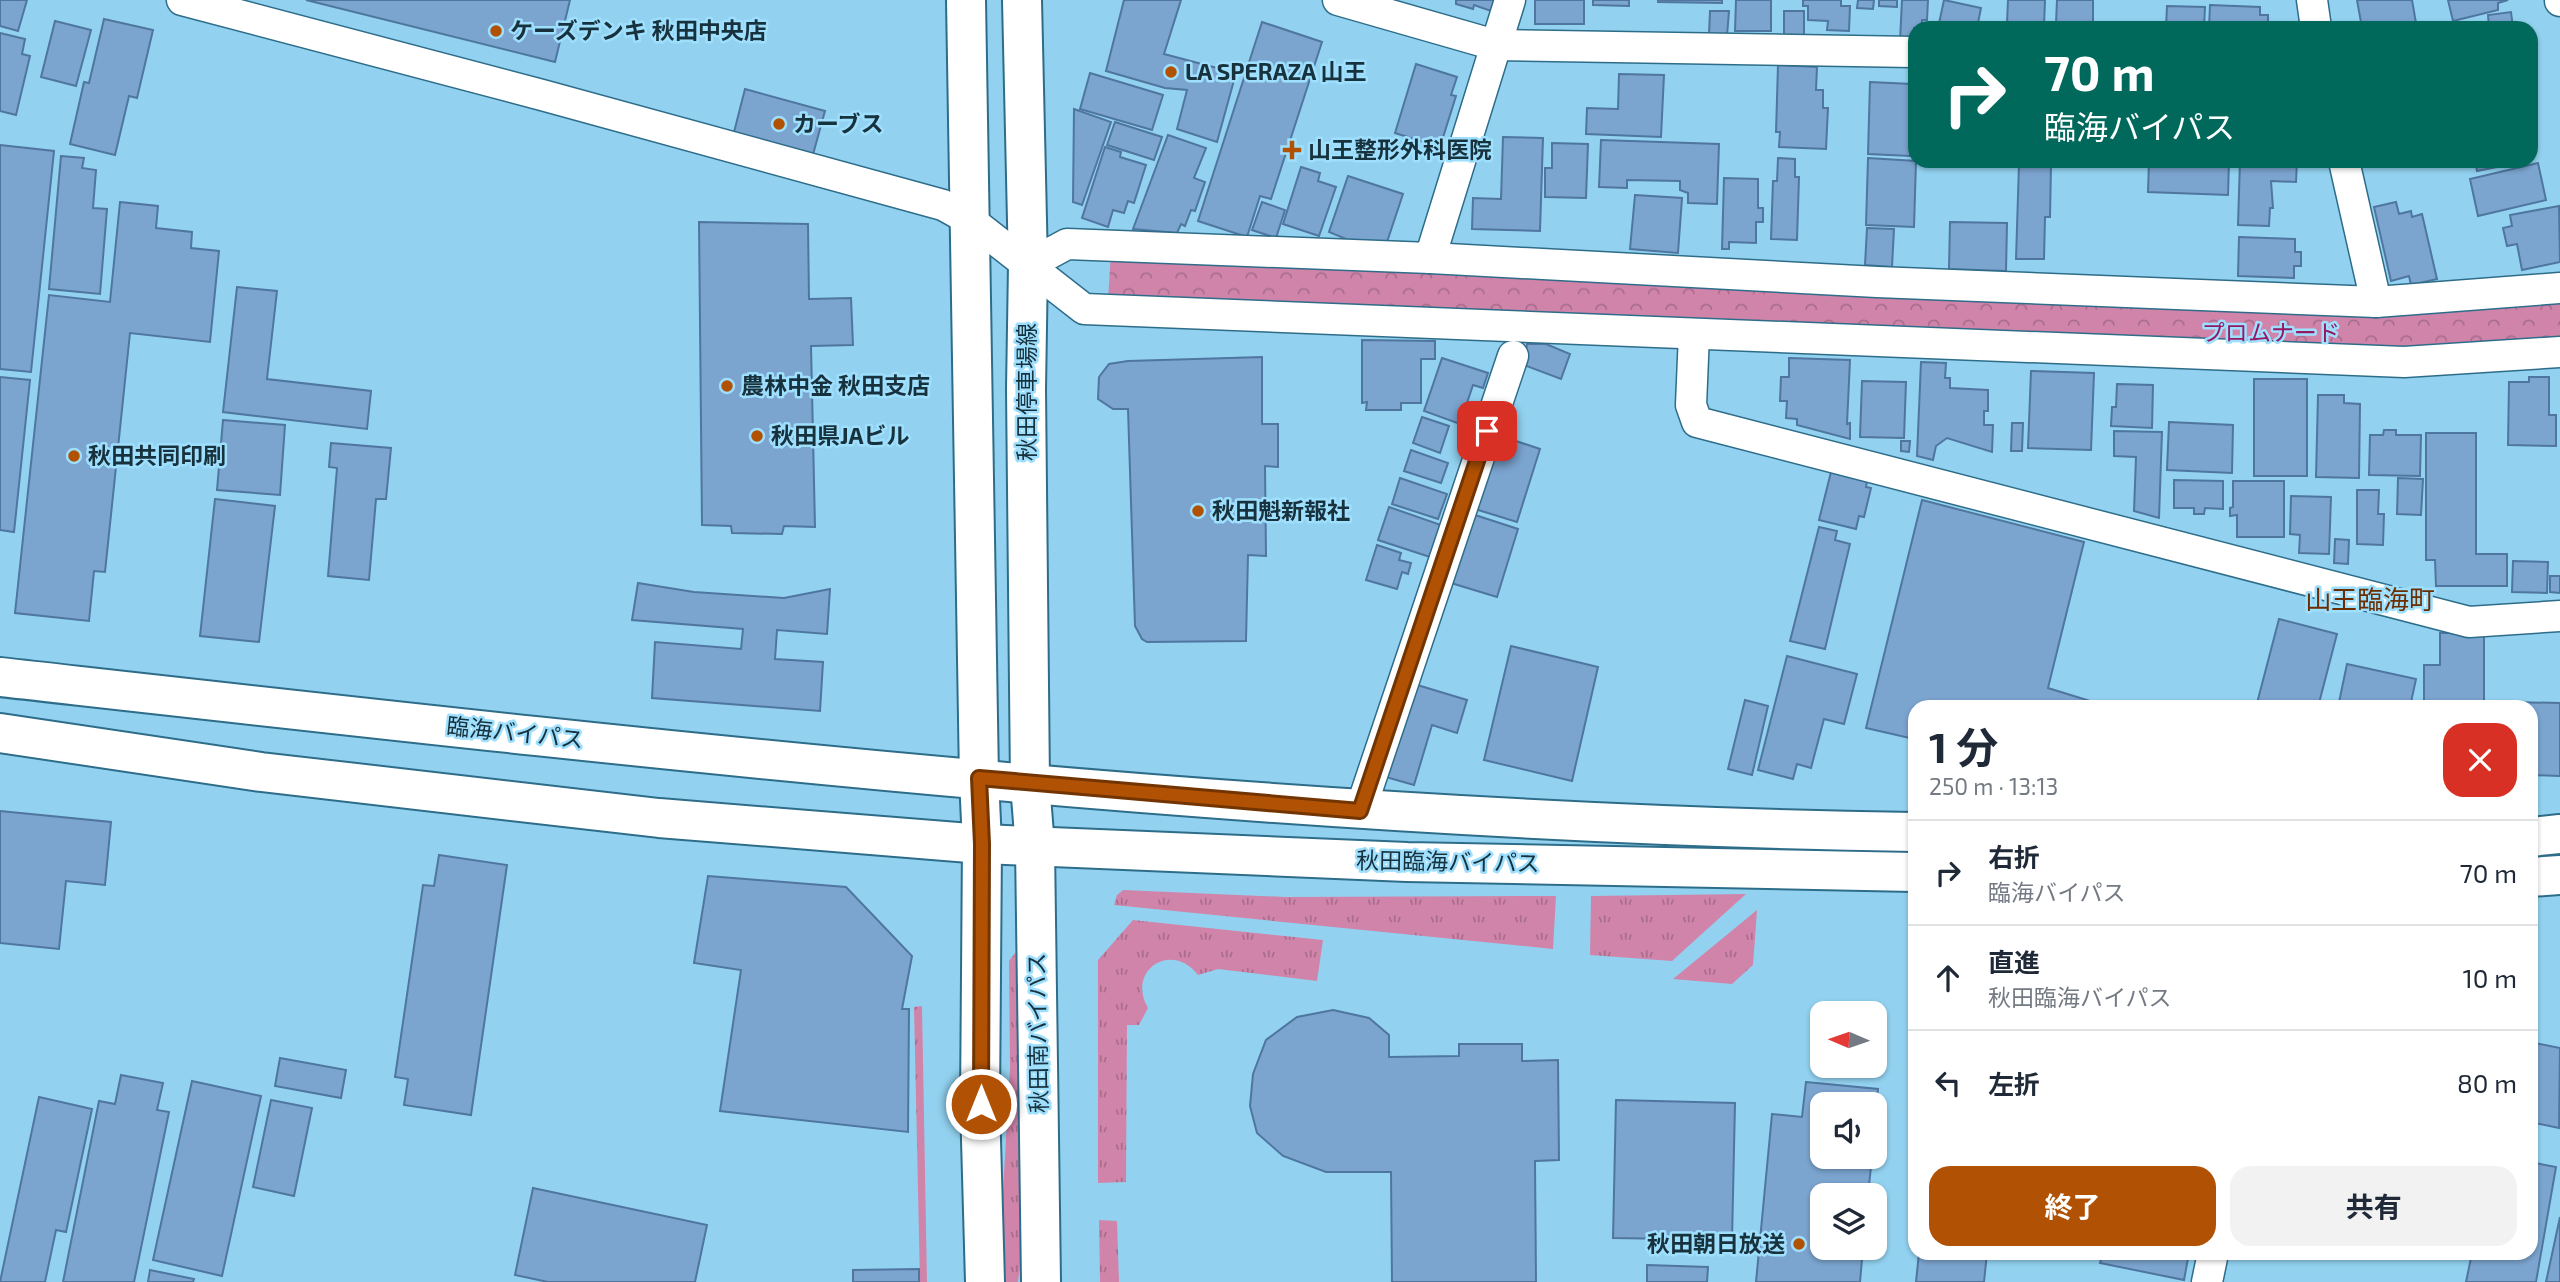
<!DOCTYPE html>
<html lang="ja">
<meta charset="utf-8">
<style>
:root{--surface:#fff;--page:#f2f2f3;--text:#1f2937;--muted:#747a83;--line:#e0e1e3;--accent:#b05103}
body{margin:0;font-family:"Exo 2","Noto Sans JP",sans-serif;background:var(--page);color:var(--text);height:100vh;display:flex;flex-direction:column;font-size:26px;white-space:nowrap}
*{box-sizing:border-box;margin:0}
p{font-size:23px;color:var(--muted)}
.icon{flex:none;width:38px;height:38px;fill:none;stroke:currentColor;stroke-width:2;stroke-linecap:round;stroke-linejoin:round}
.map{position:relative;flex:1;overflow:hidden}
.drawer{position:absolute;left:1908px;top:700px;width:630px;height:560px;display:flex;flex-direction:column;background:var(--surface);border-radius:21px;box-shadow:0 2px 5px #0004}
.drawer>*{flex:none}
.banner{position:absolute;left:1908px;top:21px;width:630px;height:147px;border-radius:21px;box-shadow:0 2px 5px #0004;background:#00695c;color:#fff;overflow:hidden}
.needle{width:46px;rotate:272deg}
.tools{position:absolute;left:1810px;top:1001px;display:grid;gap:14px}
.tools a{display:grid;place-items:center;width:77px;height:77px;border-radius:14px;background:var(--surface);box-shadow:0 2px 5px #0004;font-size:35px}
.pin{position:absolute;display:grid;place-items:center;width:60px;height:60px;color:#fff;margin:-30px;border-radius:14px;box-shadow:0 4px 10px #0006}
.me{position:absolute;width:77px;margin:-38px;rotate:0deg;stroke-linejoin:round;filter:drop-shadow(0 0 5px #0008)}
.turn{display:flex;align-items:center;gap:24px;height:147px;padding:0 21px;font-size:32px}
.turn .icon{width:91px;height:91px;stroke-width:2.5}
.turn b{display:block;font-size:49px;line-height:60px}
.round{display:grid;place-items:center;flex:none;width:74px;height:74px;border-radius:21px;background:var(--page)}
.overview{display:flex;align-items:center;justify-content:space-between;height:119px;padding:0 21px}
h1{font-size:42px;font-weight:700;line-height:52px}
.button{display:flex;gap:14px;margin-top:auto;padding:14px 21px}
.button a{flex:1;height:80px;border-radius:21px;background:var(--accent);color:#fff;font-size:28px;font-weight:700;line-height:80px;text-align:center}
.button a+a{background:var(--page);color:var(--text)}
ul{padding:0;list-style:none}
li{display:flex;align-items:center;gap:21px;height:105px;padding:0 21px;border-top:2px solid var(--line)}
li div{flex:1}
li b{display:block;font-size:26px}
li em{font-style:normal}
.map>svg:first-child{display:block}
</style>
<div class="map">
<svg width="2560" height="1282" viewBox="0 0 2560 1282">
<defs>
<pattern id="grass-tufts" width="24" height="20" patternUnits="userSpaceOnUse" patternTransform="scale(1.75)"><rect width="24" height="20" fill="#d184aa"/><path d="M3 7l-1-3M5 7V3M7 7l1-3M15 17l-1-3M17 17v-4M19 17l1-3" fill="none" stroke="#a96d8c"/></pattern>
<pattern id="park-crowns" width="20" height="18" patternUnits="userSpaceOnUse" patternTransform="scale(1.75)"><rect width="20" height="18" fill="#d184aa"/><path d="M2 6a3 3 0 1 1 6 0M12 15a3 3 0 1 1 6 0" fill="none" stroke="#a96d8c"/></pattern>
</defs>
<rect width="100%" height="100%" fill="#92d2f0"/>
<g fill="url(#grass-tufts)">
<polygon points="1123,890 1286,897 1556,896 1553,949 1114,905 1117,895"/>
<polygon points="1746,894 1672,961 1590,955 1591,896"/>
<polygon points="1757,910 1753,965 1732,984 1673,979"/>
<path d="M1133,920L1323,940L1317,981L1218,969L1198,975C1171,940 1126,971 1148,1008L1139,1025H1127L1126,1182L1098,1183V960Z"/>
<polygon points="1015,953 1022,953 1026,1218 1018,1282 1006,1282 1002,1209 1010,1068 1009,961"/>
<polygon points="922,1006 927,1282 920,1282 914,1007"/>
<polygon points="1099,1220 1117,1221 1119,1282 1100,1282"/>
</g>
<polygon fill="url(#park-crowns)" points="1111,252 2560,298 2560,340 2403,356 1108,300"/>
<g fill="#7ba4cf" stroke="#4f769f" stroke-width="2">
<polygon points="0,0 27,0 18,31 0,26"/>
<polygon points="306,0 570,0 555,62"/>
<polygon points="1124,0 1181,0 1164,54 1236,73 1217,142 1177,129 1187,90 1165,88 1106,71"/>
<polygon points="1456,0 1501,0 1497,13 1474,5 1473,9 1456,4"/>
<rect x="1535" y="0" width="49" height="24"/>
<polygon points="1593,0 1629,0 1629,6 1593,5"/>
<polygon points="1658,0 1722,0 1722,3 1658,2"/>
<polygon points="1736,0 1771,0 1771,31 1735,31"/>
<polygon points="1803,0 1841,0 1841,6 1850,6 1849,31 1827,30 1828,21 1808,20 1808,6 1803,6"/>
<polygon points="1858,0 1874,0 1873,9 1857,8"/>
<polygon points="1879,0 1897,0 1897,7 1879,6"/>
<polygon points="1902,0 1928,0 1927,20 1922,20 1922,28 1914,28 1914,41 1900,41"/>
<polygon points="1944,0 1981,8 1977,28 1938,28"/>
<polygon points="2008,0 2045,0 2044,26 2050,28 2014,28 2014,23 2007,23"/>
<polygon points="2057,0 2093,0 2093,26 2099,28 2060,28 2060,24 2056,24"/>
<polygon points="2357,0 2412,0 2416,23 2391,28 2362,28"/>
<polygon points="2448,0 2508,0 2498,3 2498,10 2453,21"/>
<polygon points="2210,5 2260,7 2260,15 2268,15 2268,28 2209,28"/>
<polygon points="2167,6 2205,7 2204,28 2166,28"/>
<polygon points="1710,11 1729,11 1727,36 1709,35"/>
<rect x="1784" y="11" width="20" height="26"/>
<polygon points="2511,12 2513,28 2489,28 2488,15"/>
<polygon points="104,19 153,30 137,98 129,96 115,155 70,144 84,82 89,83"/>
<polygon points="55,21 91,30 76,86 41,77"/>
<polygon points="1262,22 1322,42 1271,199 1260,196 1247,237 1198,221"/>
<polygon points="0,33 25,39 22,54 30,56 16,115 0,111"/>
<polygon points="1416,64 1457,77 1451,95 1456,96 1440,147 1395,133"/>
<polygon points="1778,65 1817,67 1816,90 1823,90 1823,108 1828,108 1826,149 1779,147 1780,132 1776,132"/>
<polygon points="1913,68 1914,68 1914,109 1912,109"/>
<polygon points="1090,73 1163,95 1152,130 1080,109"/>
<polygon points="1619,74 1664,75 1661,137 1586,134 1587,108 1618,109"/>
<polygon points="1870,82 1912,84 1910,156 1868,154"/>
<polygon points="745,89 825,111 812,158 733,136"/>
<polygon points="1074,109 1111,122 1082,205 1073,202"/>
<polygon points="1115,122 1162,137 1154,160 1107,145"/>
<polygon points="1168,135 1206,148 1194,178 1205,182 1195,211 1191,210 1185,226 1181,224 1177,233 1133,229"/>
<polygon points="1503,137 1543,138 1540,231 1472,229 1473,198 1501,199"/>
<polygon points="1601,140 1719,144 1717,204 1688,203 1688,193 1680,190 1680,181 1627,180 1627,188 1599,187"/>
<polygon points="1552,143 1588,144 1586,198 1545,197 1545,168 1552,168"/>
<polygon points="0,145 54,151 31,372 0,369"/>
<polygon points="1105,147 1121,152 1120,157 1146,165 1134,203 1128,201 1124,213 1113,210 1108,227 1082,218"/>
<polygon points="61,156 84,158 82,168 96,170 93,208 107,209 100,294 49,289"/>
<polygon points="1778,158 1795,159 1795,177 1799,177 1797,240 1771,239 1773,181 1777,181"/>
<polygon points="1868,158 1916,161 1914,227 1866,225"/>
<polygon points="2149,161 2229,161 2228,195 2148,192"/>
<polygon points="2240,161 2297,161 2296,182 2271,181 2273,208 2270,208 2269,226 2238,225"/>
<polygon points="2475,161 2527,161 2477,171"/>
<polygon points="2538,163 2546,200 2478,216 2470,179"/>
<polygon points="2019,164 2051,165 2050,217 2045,217 2044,259 2016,259"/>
<polygon points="1301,167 1320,173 1318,181 1336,187 1319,236 1283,224"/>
<polygon points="1348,176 1403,194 1386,245 1358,244 1329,232"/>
<polygon points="1724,178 1758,179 1758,208 1763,208 1763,222 1756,222 1756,243 1729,242 1729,249 1722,249"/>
<polygon points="1635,195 1682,198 1678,253 1630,249"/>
<polygon points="120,202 158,206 156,228 192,232 191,248 219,251 210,342 130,333 105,572 94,571 89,621 15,613 49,295 110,302"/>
<polygon points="1262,202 1285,210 1276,238 1252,230"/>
<polygon points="2396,202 2399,214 2411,211 2412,217 2422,214 2437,279 2411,285 2409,276 2391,281 2374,207"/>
<polygon points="2559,206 2560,262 2522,270 2517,244 2507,246 2503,228 2512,226 2510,215"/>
<polygon points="699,222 808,224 809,299 851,298 853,345 811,346 815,527 784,526 782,534 732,533 731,526 702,525"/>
<polygon points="1950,222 2007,223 2006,271 1949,269"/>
<polygon points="1867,228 1894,229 1892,267 1865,265"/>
<polygon points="2239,237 2295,239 2295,252 2301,252 2301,266 2294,266 2294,278 2238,276"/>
<polygon points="237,287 277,291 267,379 371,391 367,429 223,412"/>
<polygon points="1362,340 1435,341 1435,359 1421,359 1421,403 1401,403 1401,410 1366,410 1367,402 1362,403"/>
<polygon points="1527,344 1546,344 1570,354 1561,379 1516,362 1525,355"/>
<polygon points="1262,357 1262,424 1278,424 1278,467 1265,466 1266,556 1248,555 1246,641 1147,642 1142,639 1135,626 1128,409 1113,409 1098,399 1099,377 1109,364 1128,361"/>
<polygon points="1442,358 1488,373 1483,388 1473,385 1460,424 1424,411"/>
<polygon points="1789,358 1850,360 1847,424 1850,423 1850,439 1797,425 1797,419 1786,418 1787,401 1780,401 1781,377 1789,377"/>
<polygon points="1921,362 1946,363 1945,378 1950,378 1950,388 1988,390 1988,411 1984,411 1984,425 1993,425 1992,452 1947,438 1936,446 1933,460 1917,456"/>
<polygon points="2031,371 2094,373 2091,450 2028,448"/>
<polygon points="0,377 30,380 14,532 0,530"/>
<polygon points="2529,377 2549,377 2549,415 2556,415 2556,446 2508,445 2509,382 2529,382"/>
<rect x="2254" y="379" width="53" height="97"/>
<polygon points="1862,381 1906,382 1904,438 1860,437"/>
<polygon points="2117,384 2153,385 2152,428 2111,426 2112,407 2116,407"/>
<polygon points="2318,395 2344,395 2344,403 2360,404 2359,478 2316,477"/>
<polygon points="1422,417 1449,426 1440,453 1413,443"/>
<polygon points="223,420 285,425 280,495 217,490"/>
<polygon points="2169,422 2233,425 2232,473 2167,470"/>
<polygon points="2012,423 2023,423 2022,451 2011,451"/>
<polygon points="2384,430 2396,430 2396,435 2421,435 2420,476 2369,475 2370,435 2383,435"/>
<polygon points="2114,431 2162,432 2159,518 2134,511 2136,457 2114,456"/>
<polygon points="2426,433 2476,433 2476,554 2507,554 2507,586 2436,586 2435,560 2426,560"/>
<polygon points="1498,435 1540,449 1517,522 1475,509"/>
<polygon points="1901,441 1910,441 1909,452 1901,451"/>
<polygon points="331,443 391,448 386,499 376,499 369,580 328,576 337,468 329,467"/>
<polygon points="1411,450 1448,463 1441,483 1404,471"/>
<polygon points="1831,472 1867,481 1866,487 1871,488 1864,517 1859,516 1856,529 1819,520"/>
<polygon points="1400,478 1447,494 1438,519 1392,504"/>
<polygon points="2398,478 2423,479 2421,515 2397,514"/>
<polygon points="2174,480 2223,481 2223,509 2205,508 2204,514 2194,514 2194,508 2174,508"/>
<polygon points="2233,481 2284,481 2284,537 2237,537 2237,515 2230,516 2230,508 2233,507"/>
<polygon points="2357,490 2379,490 2378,514 2384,514 2383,545 2357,544"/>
<polygon points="2291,496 2331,497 2329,554 2299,553 2300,535 2290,534"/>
<polygon points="215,499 275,506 259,642 200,636"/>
<polygon points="1922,500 2084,542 2048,688 2090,701 2089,707 1914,707 1914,739 1866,728"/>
<polygon points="1389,507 1441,525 1430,557 1378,540"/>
<polygon points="1472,514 1518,529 1497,597 1451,583"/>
<polygon points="1819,527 1837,531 1835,540 1850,544 1825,649 1790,641"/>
<polygon points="2335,539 2349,540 2348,564 2334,563"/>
<polygon points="1377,545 1401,553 1399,560 1411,563 1408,574 1402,572 1397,589 1366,580"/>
<polygon points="2513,561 2548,562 2547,593 2512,592"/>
<polygon points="2550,576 2560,576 2560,593 2550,592"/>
<polygon points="638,583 694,592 784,598 830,589 827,634 777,630 775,659 823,662 820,711 652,698 655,642 741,649 743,629 632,620"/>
<polygon points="2279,619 2337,634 2318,707 2256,707"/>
<polygon points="2440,633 2484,633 2484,707 2424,707 2424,665 2440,665"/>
<polygon points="1511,646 1598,667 1572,781 1484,760"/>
<polygon points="1787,656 1857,674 1844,724 1824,719 1811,768 1797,764 1793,779 1758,770"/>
<polygon points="2347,664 2416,679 2410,707 2338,707"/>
<polygon points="1414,684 1467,700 1457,733 1432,725 1414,785 1386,777"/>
<polygon points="1745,700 1768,706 1752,775 1728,769"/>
<polygon points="2509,702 2560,703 2560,776 2530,775 2530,707 2509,707"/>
<polygon points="0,811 111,822 105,885 66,881 59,949 0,943"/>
<polygon points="439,855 507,865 471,1115 404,1105 408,1079 395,1077 423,885 434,886"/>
<polygon points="708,876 846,887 912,956 902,1009 909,1009 908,1132 720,1111 741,970 694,963"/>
<polygon points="1333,1010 1369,1018 1389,1035 1389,1057 1459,1056 1459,1044 1522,1044 1522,1061 1558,1060 1559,1160 1535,1161 1536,1282 1392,1282 1391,1172 1326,1172 1283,1156 1257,1133 1250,1106 1253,1074 1266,1040 1297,1017"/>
<polygon points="2530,1042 2560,1048 2559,1128 2530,1122"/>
<polygon points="280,1058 346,1070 341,1098 275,1086"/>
<polygon points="121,1075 163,1083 157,1110 169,1112 134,1282 63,1282 99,1101 115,1104"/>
<polygon points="192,1081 261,1096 222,1276 153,1260"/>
<polygon points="1806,1082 1878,1089 1874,1131 1874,1104 1822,1104 1822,1157 1872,1157 1868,1195 1822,1195 1822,1248 1863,1248 1860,1282 1756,1282 1772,1114 1802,1117"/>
<polygon points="39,1097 92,1109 66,1232 56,1230 45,1282 0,1282"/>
<polygon points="271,1100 312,1108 294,1196 253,1187"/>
<polygon points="1616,1100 1735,1103 1732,1240 1613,1238"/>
<polygon points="2530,1162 2556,1167 2536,1282 2466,1282 2472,1253 2530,1253"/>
<polygon points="533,1188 707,1225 695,1282 548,1282 515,1275"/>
<polygon points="2560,1217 2560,1282 2546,1282"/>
<polygon points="1919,1253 1987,1253 1984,1282 1916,1282"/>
<polygon points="2103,1253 2189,1253 2184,1280 2100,1263"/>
<polygon points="1647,1265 1708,1267 1707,1282 1647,1282"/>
<polygon points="919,1269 919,1282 853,1282 853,1270"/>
<polygon points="150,1270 194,1279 193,1282 148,1282"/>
</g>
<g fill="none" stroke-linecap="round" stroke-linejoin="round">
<defs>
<g id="street">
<polyline points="182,0 542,95 943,205 970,220 1084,309 2404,362 2560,352"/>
<polyline points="1338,0 1495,45 1914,52"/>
<polyline points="2312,0 2316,28"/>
<polyline points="2560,0 2560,1"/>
<polyline points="2344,161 2376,302"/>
<polyline points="1430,258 1510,0"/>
<polyline points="1028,265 1067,244 1430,258 1877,282 2376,302 2560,288"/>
<polyline points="1694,334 1691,405 1697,422 2469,622 2560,616"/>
<polyline points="1360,811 1513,356"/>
<polyline points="2207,1282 2213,1253"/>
</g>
<g id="primary">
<polyline points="966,0 979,778"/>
<polyline points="1022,0 1028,265 1026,389 1030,784"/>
</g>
<g id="highway">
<path d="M0,677C636,748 1274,822 1914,832"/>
<polyline points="0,733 261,772 659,818 982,844 1407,862 1914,872"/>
<polyline points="979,778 982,844 980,1104 985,1282"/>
<polyline points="1030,784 1035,847 1041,1282"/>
<polyline points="2530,837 2560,834"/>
<polyline points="2530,877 2560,875"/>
</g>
</defs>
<use href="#street" stroke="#2e6d89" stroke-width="33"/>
<use href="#primary" stroke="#2e6d89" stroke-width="42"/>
<use href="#highway" stroke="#2e6d89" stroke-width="42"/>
<use href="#street" stroke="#fff" stroke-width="30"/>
<use href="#primary" stroke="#fff" stroke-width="38"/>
<use href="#highway" stroke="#fff" stroke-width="38"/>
</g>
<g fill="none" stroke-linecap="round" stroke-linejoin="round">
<defs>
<polyline id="route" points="981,1104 982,844 979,778 1360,811 1487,431"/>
</defs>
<use href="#route" stroke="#723502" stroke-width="18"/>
<use href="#route" stroke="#b05103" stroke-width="12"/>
</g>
<g fill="#b05103" stroke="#9fdffe" stroke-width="2.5">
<circle cx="496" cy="31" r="7"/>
<circle cx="1171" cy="72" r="7"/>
<circle cx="779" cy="124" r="7"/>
<path d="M1288.5 139.5h7v7h7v7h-7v7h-7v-7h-7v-7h7z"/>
<circle cx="727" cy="386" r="7"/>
<circle cx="757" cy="436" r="7"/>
<circle cx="74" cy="456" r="7"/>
<circle cx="1198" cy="511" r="7"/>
<circle cx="1799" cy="1244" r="7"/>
</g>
<g text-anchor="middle" stroke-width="5" stroke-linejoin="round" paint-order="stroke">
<g font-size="23" font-weight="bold" fill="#17313d" stroke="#9fdffe" text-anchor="start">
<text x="510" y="39">ケーズデンキ 秋田中央店</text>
<text x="1185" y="80">LA SPERAZA 山王</text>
<text x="793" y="132">カーブス</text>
<text x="1308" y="158">山王整形外科医院</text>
<text x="741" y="394">農林中金 秋田支店</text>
<text x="771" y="444">秋田県JAビル</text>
<text x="88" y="464">秋田共同印刷</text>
<text x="1212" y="519">秋田魁新報社</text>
<text x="1785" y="1252" text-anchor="end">秋田朝日放送</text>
</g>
<g font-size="23" fill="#921962" stroke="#9fdffe">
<text x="2271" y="341">プロムナード</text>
</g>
<g font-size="23" fill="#17313d" stroke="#9fdffe">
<text transform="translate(1027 392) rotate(-90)" y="8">秋田停車場線</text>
<text transform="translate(515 733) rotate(6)" y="8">臨海バイパス</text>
<text transform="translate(1448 862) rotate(1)" y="8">秋田臨海バイパス</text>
<text transform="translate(1038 1033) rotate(-91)" y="8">秋田南バイパス</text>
</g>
<g font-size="26" fill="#6a2e01" stroke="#9fdffe">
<text x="2370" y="609">山王臨海町</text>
</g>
</g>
</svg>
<div class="tools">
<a><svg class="needle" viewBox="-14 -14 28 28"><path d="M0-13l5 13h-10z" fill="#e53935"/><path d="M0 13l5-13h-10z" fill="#747a83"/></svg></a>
<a><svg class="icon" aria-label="sound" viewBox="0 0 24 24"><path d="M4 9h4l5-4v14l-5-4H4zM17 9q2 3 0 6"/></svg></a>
<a><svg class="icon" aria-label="layers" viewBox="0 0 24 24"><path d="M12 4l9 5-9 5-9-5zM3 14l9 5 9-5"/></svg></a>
</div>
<div class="pin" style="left:1487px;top:431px;background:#d93025"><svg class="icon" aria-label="arrive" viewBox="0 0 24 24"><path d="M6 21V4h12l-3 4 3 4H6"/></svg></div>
<svg class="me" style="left:981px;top:1104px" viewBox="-20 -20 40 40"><circle r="17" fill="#b05103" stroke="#fff" stroke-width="3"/><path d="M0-11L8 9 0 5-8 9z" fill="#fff"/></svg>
<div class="banner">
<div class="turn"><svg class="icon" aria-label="right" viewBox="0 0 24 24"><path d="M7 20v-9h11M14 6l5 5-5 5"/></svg><div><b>70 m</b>臨海バイパス</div></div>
</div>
<section class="drawer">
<div class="overview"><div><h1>1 分</h1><p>250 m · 13:13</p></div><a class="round" style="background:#d93025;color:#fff"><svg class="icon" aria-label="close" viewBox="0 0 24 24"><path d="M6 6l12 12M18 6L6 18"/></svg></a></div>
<ul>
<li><svg class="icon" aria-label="right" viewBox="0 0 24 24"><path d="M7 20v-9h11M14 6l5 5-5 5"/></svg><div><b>右折</b><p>臨海バイパス</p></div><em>70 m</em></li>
<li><svg class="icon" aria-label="ahead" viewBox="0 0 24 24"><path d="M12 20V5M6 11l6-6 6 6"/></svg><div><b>直進</b><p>秋田臨海バイパス</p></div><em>10 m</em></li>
<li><svg class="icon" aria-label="left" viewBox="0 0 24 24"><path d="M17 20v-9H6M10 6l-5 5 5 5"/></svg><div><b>左折</b></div><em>80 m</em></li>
</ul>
<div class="button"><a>終了</a><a>共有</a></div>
</section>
</div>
